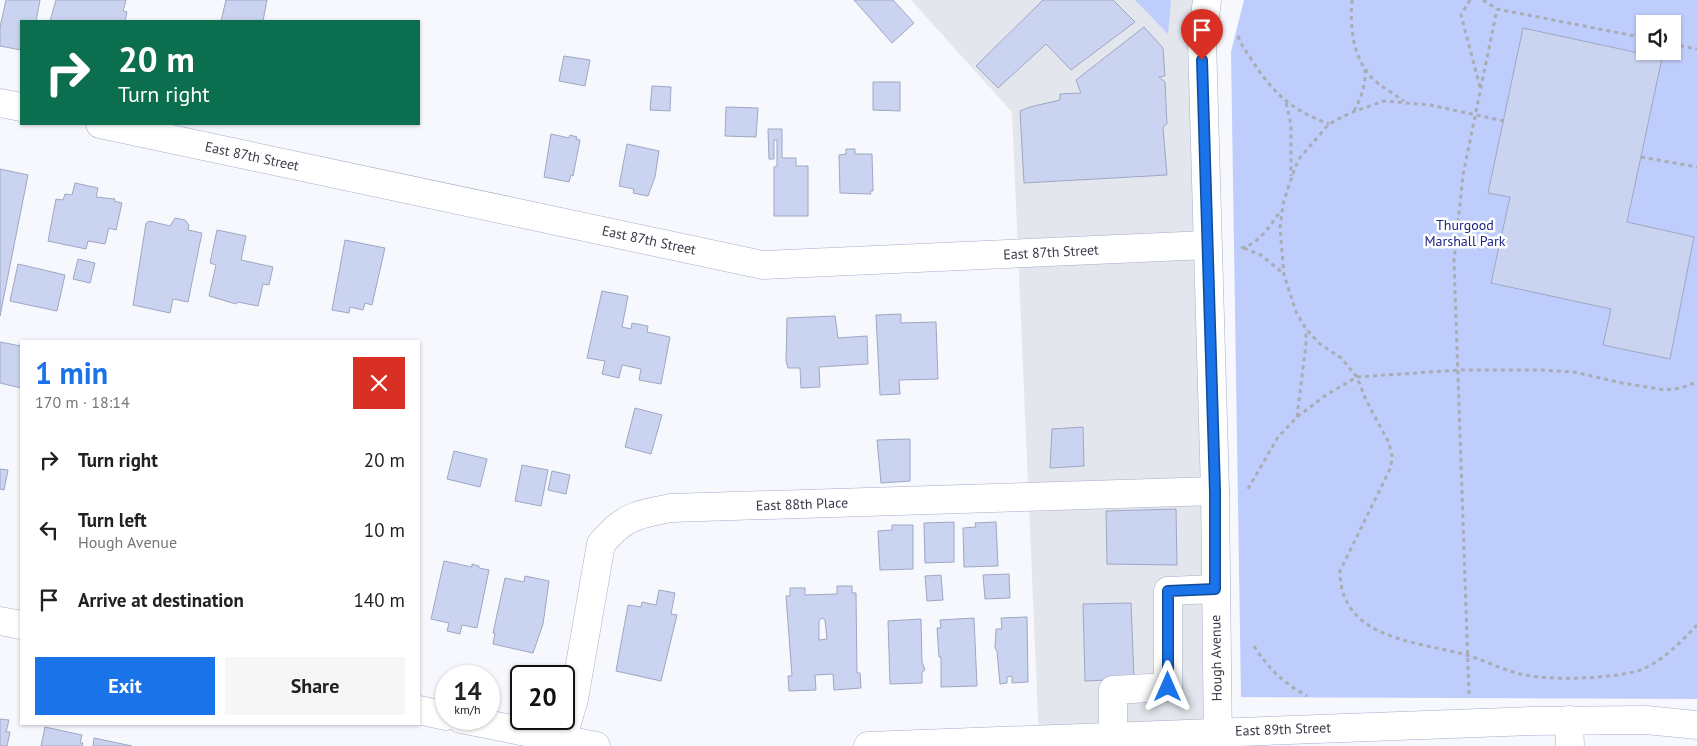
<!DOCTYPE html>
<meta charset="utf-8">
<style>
:root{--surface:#fff;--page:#f6f6f6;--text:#202124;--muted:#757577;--accent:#1a73e8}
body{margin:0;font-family:"PT Sans",sans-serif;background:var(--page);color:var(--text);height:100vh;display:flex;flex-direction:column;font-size:19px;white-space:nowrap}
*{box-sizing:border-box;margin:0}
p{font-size:16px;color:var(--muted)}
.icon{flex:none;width:28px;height:28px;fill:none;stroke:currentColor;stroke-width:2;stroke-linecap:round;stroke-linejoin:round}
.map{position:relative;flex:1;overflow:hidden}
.drawer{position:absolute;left:20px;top:340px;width:400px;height:385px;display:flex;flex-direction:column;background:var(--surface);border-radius:0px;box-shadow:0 1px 4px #0004}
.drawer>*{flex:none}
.guide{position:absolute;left:20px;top:20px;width:400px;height:105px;border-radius:0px;box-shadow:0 1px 4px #0004;background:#0b6e4f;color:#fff;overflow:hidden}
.controls{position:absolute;left:1636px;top:15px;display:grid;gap:10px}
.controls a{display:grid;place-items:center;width:45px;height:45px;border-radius:0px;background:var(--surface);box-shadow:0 1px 4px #0004;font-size:25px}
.speed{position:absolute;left:435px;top:665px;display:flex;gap:10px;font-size:25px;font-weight:700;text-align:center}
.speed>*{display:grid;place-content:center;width:65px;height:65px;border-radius:50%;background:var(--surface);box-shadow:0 1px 4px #0004;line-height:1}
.speed small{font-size:12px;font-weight:400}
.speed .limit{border:2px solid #111;border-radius:8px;background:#fff;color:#111}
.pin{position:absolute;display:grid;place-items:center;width:42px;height:42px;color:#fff;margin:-51px -21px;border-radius:50% 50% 50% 0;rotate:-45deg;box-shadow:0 0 5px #0007}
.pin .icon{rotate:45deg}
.me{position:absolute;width:55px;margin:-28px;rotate:0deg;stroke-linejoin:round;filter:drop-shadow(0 0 4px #0008)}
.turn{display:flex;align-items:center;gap:18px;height:105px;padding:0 15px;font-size:22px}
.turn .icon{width:65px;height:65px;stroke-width:2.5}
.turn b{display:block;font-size:35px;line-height:42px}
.round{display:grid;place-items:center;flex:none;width:52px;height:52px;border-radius:0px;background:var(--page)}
.head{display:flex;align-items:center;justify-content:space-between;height:85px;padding:0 15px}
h1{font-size:30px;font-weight:700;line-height:38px;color:var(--accent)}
.button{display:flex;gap:10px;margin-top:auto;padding:10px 15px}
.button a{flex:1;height:58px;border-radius:0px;background:var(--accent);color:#fff;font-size:20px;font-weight:700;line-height:58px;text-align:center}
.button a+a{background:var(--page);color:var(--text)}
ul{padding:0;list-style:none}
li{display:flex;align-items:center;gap:15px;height:70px;padding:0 15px}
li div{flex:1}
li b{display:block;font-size:19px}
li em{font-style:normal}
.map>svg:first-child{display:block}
</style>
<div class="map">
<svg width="1697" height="746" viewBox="0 0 1697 746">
<rect width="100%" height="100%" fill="#f6f8fe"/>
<polygon fill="#e3e6ed" points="911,0 1207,0 1217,731 1039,739 1012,112"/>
<g fill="#bfcdfc" fill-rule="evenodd">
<polygon points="1135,0 1171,0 1168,34"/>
<path d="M1244,0H1697V699L1241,697L1231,52ZM1645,24H1672V51H1645Z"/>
</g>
<g fill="#cad3f0" stroke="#9ea7c3" fill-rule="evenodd">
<polygon points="6,0 40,0 36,21 21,21 21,50 0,46 0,27"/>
<polygon points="56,0 126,0 123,11 127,12 125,21 50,21"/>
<polygon points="226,0 267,0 263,21 221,21"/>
<polygon points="854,0 893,0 914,23 892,43"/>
<polygon points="1043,0 1113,0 1135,22 1071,70 1046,44 998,88 976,66"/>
<polygon points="1144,27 1163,48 1165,76 1159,77 1165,82 1167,124 1163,127 1167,175 1024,183 1020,111 1030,107 1060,100 1060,94 1081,93 1076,80"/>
<polygon points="1523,28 1662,58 1627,222 1694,237 1670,359 1603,345 1611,309 1491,283 1510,197 1488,193"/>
<polygon points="564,56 590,60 585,86 559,81"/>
<polygon points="873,82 900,82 900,111 873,110"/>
<polygon points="652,86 671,87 670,111 650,110"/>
<polygon points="726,107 758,108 756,137 725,136"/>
<polygon points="768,129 782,129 782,158 796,158 796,166 808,166 808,216 774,216 774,167 777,166 777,140 774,140 774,159 769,159"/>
<polygon points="551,134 569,138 570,135 577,137 576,139 580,140 573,176 571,175 569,182 544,177"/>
<polygon points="627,144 659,151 655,177 648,196 633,193 634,189 619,186"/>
<polygon points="846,149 855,149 855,154 872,154 873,191 870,191 871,194 840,193 839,155 846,154"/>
<polygon points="0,169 28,175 0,316"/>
<polygon points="75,183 98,188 96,197 115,199 114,201 122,203 116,230 109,228 105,244 88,241 86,249 48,241 56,199 63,200 65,194 72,195"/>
<polygon points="175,218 185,220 189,225 188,230 202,233 188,302 173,299 170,313 133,305 146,223 149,221 170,226"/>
<polygon points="217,230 246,236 241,260 273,267 269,285 263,284 258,306 238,302 236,304 209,296 216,265 210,263"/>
<polygon points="345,240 385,248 372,305 365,303 363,310 350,307 349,313 332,310"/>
<polygon points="78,259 95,263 90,283 73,279"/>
<polygon points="18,264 65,275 57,311 10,301"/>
<polygon points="602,291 628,296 622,327 631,329 632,323 648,326 647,332 670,337 661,384 639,380 641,369 622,365 619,378 602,374 605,361 587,358"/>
<polygon points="901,314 901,323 936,322 938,379 899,380 900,394 880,395 876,315"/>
<polygon points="835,316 838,338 867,336 868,364 819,367 820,387 801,388 800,368 788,368 786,361 787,318"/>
<polygon points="0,342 21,346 21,388 0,383"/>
<polygon points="635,408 662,415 651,454 625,447"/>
<polygon points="1083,427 1084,466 1050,468 1052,429"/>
<polygon points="910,439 910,481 881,483 877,440"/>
<polygon points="454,451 487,459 480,487 447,479"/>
<polygon points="522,465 548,470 541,506 515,501"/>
<polygon points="0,469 8,470 4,490 0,489"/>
<polygon points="552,471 570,475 566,494 548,490"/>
<polygon points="1176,509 1177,565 1107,564 1106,511"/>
<polygon points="954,522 954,562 925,563 924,523"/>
<polygon points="996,522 998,566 964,567 963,528 976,527 975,523"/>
<polygon points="892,525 913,525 913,569 880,570 878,531 892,530"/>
<polygon points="444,561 472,567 472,564 479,566 479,568 489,570 477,628 462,625 460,634 447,631 449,623 431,619"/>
<polygon points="1009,574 1010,598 985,599 983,575"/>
<polygon points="941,575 943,600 927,601 925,576"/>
<polygon points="525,576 549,581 543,624 533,653 493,644 495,633 493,633 505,578 524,582"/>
<path d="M837,586H852V593H856L857,673H860L861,688L834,690L833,674L815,675L816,690L789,691L788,676H792L786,596H790V588H805V595L837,594ZM822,618L825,620L827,639L819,640V621Z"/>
<polygon points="659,590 675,593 671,614 677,615 661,681 616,671 628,605 641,607 642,602 656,605"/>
<polygon points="1131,603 1134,679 1085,681 1083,604"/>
<polygon points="1027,617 1028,682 1012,683 1012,676 1007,677 1007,683 1000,684 997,651 995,648 996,629 1002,629 1001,618"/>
<polygon points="974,618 977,686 941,687 941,657 939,657 937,628 941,628 940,620"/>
<polygon points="921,619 922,662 925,670 922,672 922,683 890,684 888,621"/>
<polygon points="0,719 9,720 6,732 10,732 7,746 0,746"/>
<polygon points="45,727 82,735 80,743 83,743 82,746 41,746"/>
<polygon points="94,738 132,746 93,746"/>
</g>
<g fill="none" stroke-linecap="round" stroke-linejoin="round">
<defs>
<g id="minor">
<polyline points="1207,0 1202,41 1215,491 1218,746"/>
<polyline points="0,103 21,107"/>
<polyline points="100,124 763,265 1207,245"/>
<polyline points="0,621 21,625"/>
<polyline points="419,710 446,716"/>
<polyline points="461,719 596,746"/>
<polyline points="1569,720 1570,746"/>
<polyline points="1113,736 1113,690 1168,687 1168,591 1215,589"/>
<path d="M562,740L574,699L601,544C624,516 636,515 671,508L1215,491"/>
<polyline points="868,746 1531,721 1646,720 1697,725"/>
</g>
</defs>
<use href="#minor" stroke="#a5aeca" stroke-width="29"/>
<g stroke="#aaacb4" stroke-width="3" stroke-dasharray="4 4" stroke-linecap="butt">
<path d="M1352,0C1350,27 1352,56 1372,78C1381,87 1393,93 1404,101"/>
<polyline points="1470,0 1461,15 1480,87"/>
<polyline points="1483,0 1497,9 1645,38"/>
<path d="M1238,36C1241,45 1246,51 1251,59C1273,93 1291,110 1329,124"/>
<polyline points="1672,44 1697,49"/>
<polyline points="1286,103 1291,124 1291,176"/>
<path d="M1354,111C1362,96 1366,84 1365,67"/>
<path d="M1504,121L1430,105L1384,101L1350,113L1329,124L1298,160L1291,179L1283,204L1280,228L1284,275L1296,312L1306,329L1320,344L1341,358L1357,377L1366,400L1389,443L1392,456L1391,467L1340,571C1340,638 1413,641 1463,654C1482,659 1500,669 1520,674C1548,681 1609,679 1637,671C1660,664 1681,642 1697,625"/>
<polyline points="1641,157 1697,167"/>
<path d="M1241,248C1261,243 1269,226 1281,211"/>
<polyline points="1244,248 1261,255 1284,274"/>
<polyline points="1297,417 1306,344 1306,329"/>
<polyline points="1248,489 1278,437 1297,417 1326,395 1357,377 1459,370 1541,370 1574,372 1622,383 1665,390 1681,388 1697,382"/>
<path d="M1254,646C1268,668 1283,683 1307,696"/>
<polyline points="1469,694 1454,261 1463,175 1497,9"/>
</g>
<use href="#minor" stroke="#fff" stroke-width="28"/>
</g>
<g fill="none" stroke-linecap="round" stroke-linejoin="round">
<defs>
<polyline id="route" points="1168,687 1168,591 1215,589 1215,491 1202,60"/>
</defs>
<use href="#route" stroke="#114b97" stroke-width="12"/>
<use href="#route" stroke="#1a73e8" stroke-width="9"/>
</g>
<g text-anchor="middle" stroke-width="5" stroke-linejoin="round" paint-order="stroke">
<g font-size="14" fill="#383b47" stroke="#fff">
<text transform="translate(252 156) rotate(12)" y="5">East 87th Street</text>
<text transform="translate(649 240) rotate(12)" y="5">East 87th Street</text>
<text transform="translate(1051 252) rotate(-3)" y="5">East 87th Street</text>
<text transform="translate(802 504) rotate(-2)" y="5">East 88th Place</text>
<text transform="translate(1216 658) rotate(-91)" y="5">Hough Avenue</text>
<text transform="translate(1283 729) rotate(-2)" y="5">East 89th Street</text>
</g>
<g font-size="14" fill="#1f2483" stroke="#fff">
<text x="1465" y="230">Thurgood<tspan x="1465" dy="16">Marshall Park</tspan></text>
</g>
</g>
</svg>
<div class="controls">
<a><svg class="icon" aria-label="sound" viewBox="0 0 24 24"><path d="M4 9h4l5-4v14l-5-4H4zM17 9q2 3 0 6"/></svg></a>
</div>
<div class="speed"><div>14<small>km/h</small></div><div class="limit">20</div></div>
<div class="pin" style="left:1202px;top:60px;background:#d93025"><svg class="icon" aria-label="arrive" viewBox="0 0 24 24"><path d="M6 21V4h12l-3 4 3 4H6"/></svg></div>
<svg class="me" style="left:1168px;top:687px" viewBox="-20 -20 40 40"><path d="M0-17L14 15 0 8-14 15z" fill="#1a73e8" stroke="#fff" stroke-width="4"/></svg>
<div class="guide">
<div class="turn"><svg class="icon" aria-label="right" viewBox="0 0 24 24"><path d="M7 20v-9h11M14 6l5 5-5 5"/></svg><div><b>20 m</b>Turn right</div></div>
</div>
<section class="drawer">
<div class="head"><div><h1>1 min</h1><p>170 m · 18:14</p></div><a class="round" style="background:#d93025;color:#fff"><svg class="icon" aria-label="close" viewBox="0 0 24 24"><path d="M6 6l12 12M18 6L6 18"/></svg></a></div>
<ul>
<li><svg class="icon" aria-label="right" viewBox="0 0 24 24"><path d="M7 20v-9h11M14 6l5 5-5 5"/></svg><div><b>Turn right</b></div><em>20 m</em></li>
<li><svg class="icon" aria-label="left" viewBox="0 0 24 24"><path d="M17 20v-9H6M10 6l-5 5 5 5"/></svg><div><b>Turn left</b><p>Hough Avenue</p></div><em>10 m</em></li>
<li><svg class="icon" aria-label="arrive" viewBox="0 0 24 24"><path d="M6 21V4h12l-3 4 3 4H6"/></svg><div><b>Arrive at destination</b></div><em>140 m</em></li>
</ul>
<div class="button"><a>Exit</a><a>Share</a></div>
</section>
</div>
